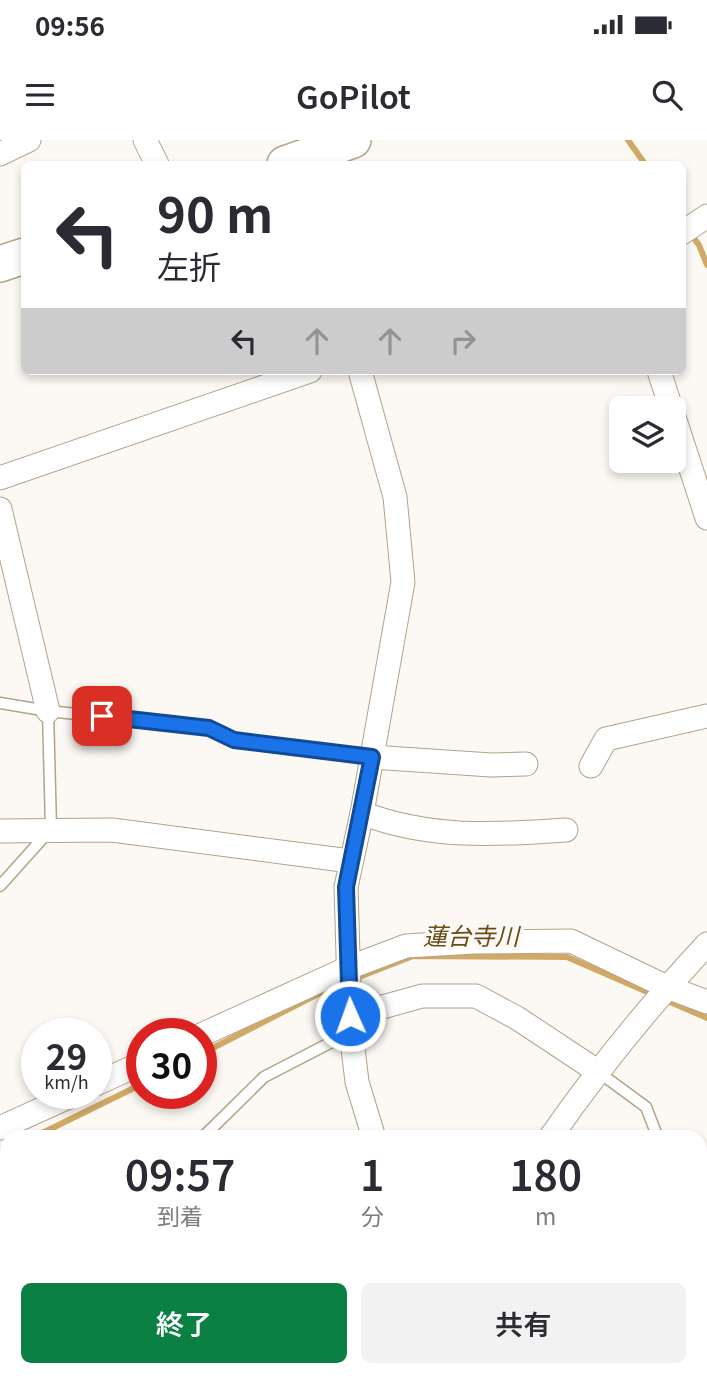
<!DOCTYPE html>
<html lang="ja">
<meta charset="utf-8">
<style>
:root{--surface:#fff;--page:#f2f2f3;--text:#2b2b33;--muted:#7c7c81;--accent:#0b8043}
body{margin:0;font-family:Georgia,"Noto Sans JP",serif;background:var(--page);color:var(--text);height:100vh;display:flex;flex-direction:column;font-size:26px;white-space:nowrap}
*{box-sizing:border-box;margin:0}
p{font-size:23px;color:var(--muted)}
.icon{flex:none;width:38px;height:38px;fill:none;stroke:currentColor;stroke-width:2;stroke-linecap:round;stroke-linejoin:round}
.map{position:relative;flex:1;overflow:hidden}
.drawer{position:absolute;left:0px;top:990px;width:707px;height:247px;display:flex;flex-direction:column;background:var(--surface);border-radius:21px 21px 0 0;box-shadow:0 4px 10px #0003}
.drawer>*{flex:none}
.top-card{position:absolute;left:21px;top:21px;width:665px;height:214px;border-radius:10px;box-shadow:0 4px 10px #0003;background:#fff;color:var(--text);overflow:hidden}
.controls{position:absolute;left:609px;top:256px;display:grid;gap:14px}
.controls a{display:grid;place-items:center;width:77px;height:77px;border-radius:10px;background:var(--surface);box-shadow:0 4px 10px #0003;font-size:35px}
.speed{position:absolute;left:21px;top:878px;display:flex;gap:14px;font-size:35px;font-weight:700;text-align:center}
.speed>*{display:grid;place-content:center;width:91px;height:91px;border-radius:50%;background:var(--surface);box-shadow:0 4px 10px #0003;line-height:1}
.speed small{font-size:18px;font-weight:400}
.speed .limit{border:10px solid #d22;background:#fff;color:#111}
.pin{position:absolute;display:grid;place-items:center;width:60px;height:60px;color:#fff;margin:-30px;border-radius:14px;box-shadow:0 4px 10px #0006}
.me{position:absolute;width:77px;margin:-38px;rotate:358deg;stroke-linejoin:round;filter:drop-shadow(0 0 5px #0008)}
.turn{display:flex;align-items:center;gap:24px;height:147px;padding:0 21px;font-size:32px}
.turn .icon{width:91px;height:91px;stroke-width:2.5}
.turn b{display:block;font-size:49px;line-height:60px}
.lanes{display:flex;align-items:center;height:66px;padding:0 21px;background:#0003;justify-content:center;gap:35px;direction:ltr}
.lanes .off{opacity:.35}
.eta{display:flex;justify-content:space-evenly;align-items:center;height:119px;text-align:center}
.eta b{font-size:42px;font-weight:600;line-height:49px}
.action{display:flex;gap:14px;margin-top:auto;padding:14px 21px}
.action a{flex:1;height:80px;border-radius:10px;background:var(--accent);color:#fff;font-size:28px;font-weight:600;line-height:80px;text-align:center}
.action a+a{background:var(--page);color:var(--text)}
.status{display:flex;justify-content:space-between;align-items:center;height:49px;padding:0 35px;background:var(--surface);direction:ltr}
.status svg{height:19px;fill:currentColor}
header{display:flex;justify-content:space-between;align-items:center;height:91px;padding:0 21px;background:var(--surface);font-size:32px;font-weight:600}
.map>svg:first-child{display:block}
</style>
<div class="status"><b>09:56</b><svg viewBox="0 0 49 12"><path d="M0 12V9h3v3zM5 12V6h3v6zM10 12V3h3v9zM15 12V0h3v12zM26 1h20v11H26zM47 4h2v5h-2z"/></svg></div>
<header><svg class="icon" aria-label="menu" viewBox="0 0 24 24"><path d="M4 6h16M4 12h16M4 18h16"/></svg>GoPilot<svg class="icon" aria-label="search" viewBox="0 0 24 24"><circle cx="10" cy="10" r="6"/><path d="M15 15l6 6"/></svg></header>
<div class="map">
<svg width="707" height="1236" viewBox="0 0 707 1236">
<rect width="100%" height="100%" fill="#fcf9f4"/>
<g fill="none" stroke-linecap="round" stroke-linejoin="round">
<g stroke="#d1a966" stroke-width="6">
<polyline points="628,0 645,24"/>
<polyline points="691,94 699,105 707,125"/>
<polyline points="354,839 413,816 567,817 707,878"/>
<polyline points="201,914 324,851"/>
<polyline points="32,998 142,944"/>
<polyline points="0,1012 7,1009"/>
</g>
<defs>
<g id="service">
<polyline points="0,563 48,571 209,588 234,600 372,617"/>
<polyline points="0,746 51,689 48,571"/>
<polyline points="597,931 646,967 658,998"/>
<polyline points="202,998 264,937 351,892"/>
<polyline points="0,1035 7,1032"/>
<polyline points="700,1109 707,1127"/>
<polyline points="340,1230 356,1236"/>
</g>
<g id="minor">
<polyline points="145,0 157,24"/>
<polyline points="0,14 29,0"/>
<polyline points="682,93 707,76"/>
<polyline points="360,231 395,357 403,442 362,673 346,747 350,883 357,942 374,998"/>
<polyline points="659,231 671,268"/>
<polyline points="674,277 707,378"/>
<polyline points="0,338 310,231"/>
<polyline points="0,369 48,571"/>
<polyline points="372,617 491,625 526,624"/>
<polyline points="591,626 606,599 707,576"/>
<path d="M362,673C429,699 496,695 566,690"/>
<polyline points="0,691 112,690 350,721"/>
<polyline points="350,876 422,856 476,856 517,878 597,931"/>
<polyline points="201,895 348,828 406,806 474,802 571,801 667,847 707,862"/>
<polyline points="96,944 142,923"/>
<polyline points="0,988 75,954"/>
<path d="M550,998C598,929 650,865 707,804"/>
<polyline points="701,1142 702,1229 707,1230"/>
<polyline points="83,1231 95,1236"/>
<polyline points="382,1236 387,1230"/>
<polyline points="446,1236 462,1230"/>
</g>
<g id="primary">
<polyline points="285,24 353,0"/>
<polyline points="0,124 24,116"/>
</g>
</defs>
<use href="#service" stroke="#b3a38a" stroke-width="13"/>
<use href="#minor" stroke="#b3a38a" stroke-width="25"/>
<use href="#primary" stroke="#b3a38a" stroke-width="38"/>
<use href="#service" stroke="#fff" stroke-width="10"/>
<use href="#minor" stroke="#fff" stroke-width="23"/>
<use href="#primary" stroke="#fff" stroke-width="35"/>
<defs>
<g id="rail">
<polyline points="0,1129 7,1131"/>
<polyline points="263,1230 278,1236"/>
</g>
</defs>
<use href="#rail" stroke="#746e67" stroke-width="8"/>
<use href="#rail" stroke="#fcf9f4" stroke-width="5" stroke-dasharray="16" stroke-linecap="butt"/>
</g>
<g fill="none" stroke-linecap="round" stroke-linejoin="round">
<defs>
<polyline id="route" points="102,576 209,588 234,600 372,617 346,747 350,876"/>
</defs>
<use href="#route" stroke="#114b97" stroke-width="18"/>
<use href="#route" stroke="#1a73e8" stroke-width="12"/>
</g>
<g text-anchor="middle" stroke-width="7" stroke-linejoin="round" paint-order="stroke">
<g font-size="24" font-style="italic" fill="#684c19" stroke="#fcf9f4">
<text x="471" y="805">蓮台寺川</text>
</g>
</g>
</svg>
<div class="controls">
<a><svg class="icon" aria-label="layers" viewBox="0 0 24 24"><path d="M12 4l9 5-9 5-9-5zM3 14l9 5 9-5"/></svg></a>
</div>
<div class="speed"><div>29<small>km/h</small></div><div class="limit">30</div></div>
<div class="pin" style="left:102px;top:576px;background:#d93025"><svg class="icon" aria-label="arrive" viewBox="0 0 24 24"><path d="M6 21V4h12l-3 4 3 4H6"/></svg></div>
<svg class="me" style="left:350px;top:876px" viewBox="-20 -20 40 40"><circle r="17" fill="#1a73e8" stroke="#fff" stroke-width="3"/><path d="M0-11L8 9 0 5-8 9z" fill="#fff"/></svg>
<div class="top-card">
<div class="turn"><svg class="icon" aria-label="left" viewBox="0 0 24 24"><path d="M17 20v-9H6M10 6l-5 5 5 5"/></svg><div><b>90 m</b>左折</div></div>
<div class="lanes"><svg class="icon" aria-label="left" viewBox="0 0 24 24"><path d="M17 20v-9H6M10 6l-5 5 5 5"/></svg><svg class="icon off" aria-label="ahead" viewBox="0 0 24 24"><path d="M12 20V5M6 11l6-6 6 6"/></svg><svg class="icon off" aria-label="ahead" viewBox="0 0 24 24"><path d="M12 20V5M6 11l6-6 6 6"/></svg><svg class="icon off" aria-label="right" viewBox="0 0 24 24"><path d="M7 20v-9h11M14 6l5 5-5 5"/></svg></div>
</div>
<section class="drawer">
<div class="eta">
<div><b>09:57</b><p>到着</p></div>
<div><b>1</b><p>分</p></div>
<div><b>180</b><p>m</p></div>
</div>
<div class="action"><a>終了</a><a>共有</a></div>
</section>
</div>
